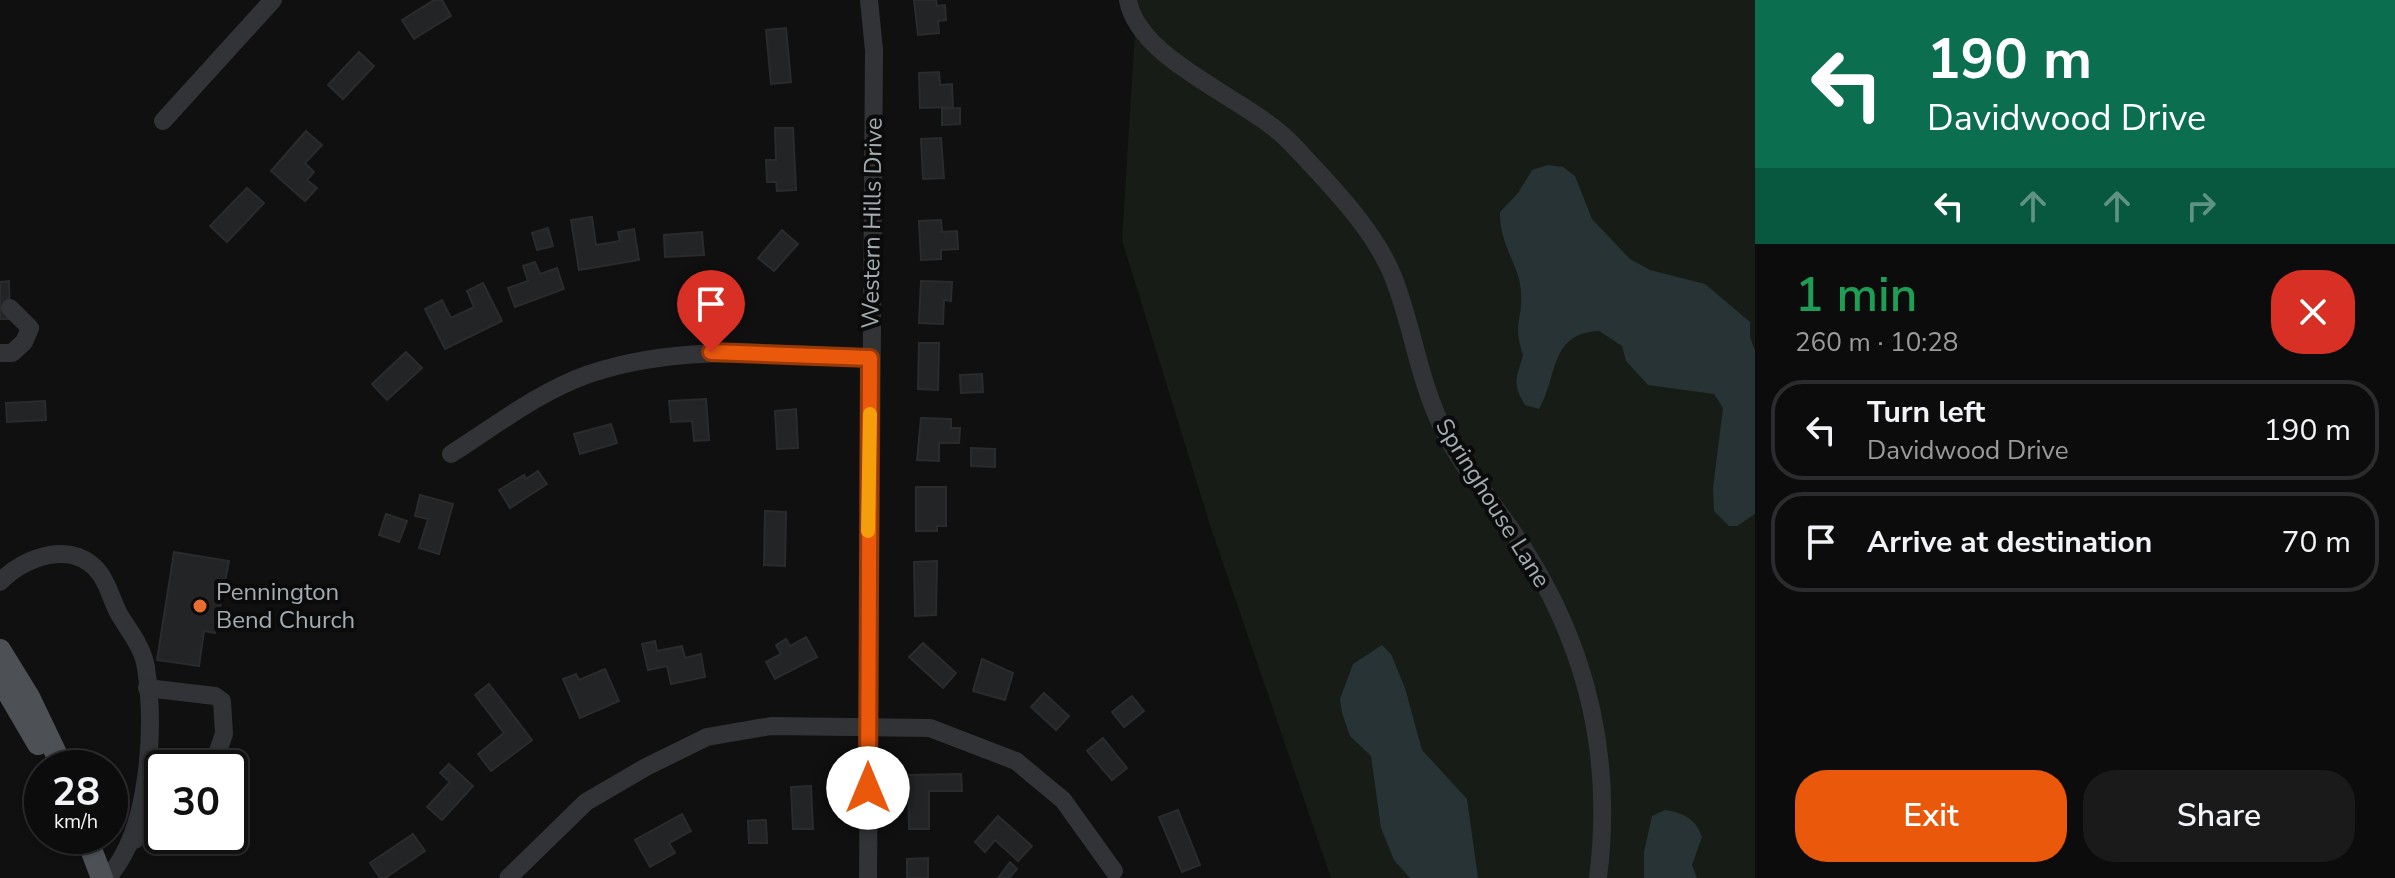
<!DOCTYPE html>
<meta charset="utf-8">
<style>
:root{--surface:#0c0c0d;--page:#1a1a1b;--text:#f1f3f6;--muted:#9a9b9d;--line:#2c2c2e;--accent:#ea580c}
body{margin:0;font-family:"Nunito Sans",sans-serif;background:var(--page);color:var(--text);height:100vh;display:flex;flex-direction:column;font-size:30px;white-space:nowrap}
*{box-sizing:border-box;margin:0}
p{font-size:26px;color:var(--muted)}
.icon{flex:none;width:44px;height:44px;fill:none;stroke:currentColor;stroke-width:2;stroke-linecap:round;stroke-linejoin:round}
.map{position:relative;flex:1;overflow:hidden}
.side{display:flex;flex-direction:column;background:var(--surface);width:640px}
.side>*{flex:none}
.guide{background:#0b6e4f;color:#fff;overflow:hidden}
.speed{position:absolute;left:24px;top:750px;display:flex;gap:16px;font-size:40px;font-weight:700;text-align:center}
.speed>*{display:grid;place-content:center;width:104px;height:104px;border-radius:50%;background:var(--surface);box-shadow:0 2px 6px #0004,0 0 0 2px var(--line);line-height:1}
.speed small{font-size:20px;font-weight:400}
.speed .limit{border:4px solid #111;border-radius:12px;background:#fff;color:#111}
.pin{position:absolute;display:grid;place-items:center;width:68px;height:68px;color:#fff;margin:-82px -34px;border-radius:50% 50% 50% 0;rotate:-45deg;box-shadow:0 0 8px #0007}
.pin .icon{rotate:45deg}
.me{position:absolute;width:88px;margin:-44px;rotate:0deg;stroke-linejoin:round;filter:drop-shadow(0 0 6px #0008)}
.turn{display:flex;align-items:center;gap:28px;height:168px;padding:0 40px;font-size:36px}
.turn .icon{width:104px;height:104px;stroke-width:2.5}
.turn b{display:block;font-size:56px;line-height:68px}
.lanes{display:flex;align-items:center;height:76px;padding:0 40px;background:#0003;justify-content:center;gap:40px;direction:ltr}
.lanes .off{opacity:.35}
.round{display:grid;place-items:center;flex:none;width:84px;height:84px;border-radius:32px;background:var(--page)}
.headline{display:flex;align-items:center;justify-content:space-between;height:136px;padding:0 40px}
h1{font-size:48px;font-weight:600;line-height:60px;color:#1e9e55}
.button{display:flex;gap:16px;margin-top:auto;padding:16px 40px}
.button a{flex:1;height:92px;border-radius:32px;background:var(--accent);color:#fff;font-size:32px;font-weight:600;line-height:92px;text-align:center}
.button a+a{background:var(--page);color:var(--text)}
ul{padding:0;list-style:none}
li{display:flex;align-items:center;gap:24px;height:100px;margin:0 16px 12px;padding:0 24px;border:4px solid var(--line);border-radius:32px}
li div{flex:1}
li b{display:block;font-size:30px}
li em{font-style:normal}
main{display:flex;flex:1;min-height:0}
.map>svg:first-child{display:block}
</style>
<main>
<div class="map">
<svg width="1755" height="878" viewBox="0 0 1755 878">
<rect width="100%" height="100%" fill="#101011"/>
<polygon fill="#171c16" points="1137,0 1755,0 1755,878 1331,878 1210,525 1122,240"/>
<g fill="#273334">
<path d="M1548,165L1563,167L1575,176L1592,219L1630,259L1650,270L1705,284L1750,322V337L1755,351V514L1737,526H1729L1714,511L1713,488L1723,408L1714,394L1648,385L1626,361L1622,346L1599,331C1549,333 1558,377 1539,409L1525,405C1511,382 1517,378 1523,355C1512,321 1523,321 1521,292C1520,266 1499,245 1500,212L1518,193L1532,170Z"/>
<polygon points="1382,645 1391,654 1405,688 1422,750 1467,799 1478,878 1410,878 1394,860 1381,828 1371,756 1350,736 1342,713 1340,699 1353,664"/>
<path d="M1665,810C1684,813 1696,819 1702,837L1692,865L1697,878H1644V852L1652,816Z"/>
</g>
<g fill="#232425" stroke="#2a2b2d" stroke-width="2">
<polygon points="434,0 442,0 451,16 414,39 402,20"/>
<polygon points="914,0 936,0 937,6 945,5 946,20 938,21 939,33 918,35"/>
<polygon points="786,28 791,82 771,84 766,30"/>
<polygon points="359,52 374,66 343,99 328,85"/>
<polygon points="939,72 940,85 952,84 953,107 920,108 919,73"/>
<polygon points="960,108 960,124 942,125 942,109"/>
<polygon points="775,128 793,128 796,190 777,191 776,182 767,182 766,160 776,160"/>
<polygon points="306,131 322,145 305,163 314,172 307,180 317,188 305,201 271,171"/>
<polygon points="941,138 944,178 923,179 921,139"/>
<polygon points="247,188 264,203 227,242 210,226"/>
<polygon points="592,217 596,245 620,241 618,232 634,229 639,260 579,270 571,220"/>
<polygon points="941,220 942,232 957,231 958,249 941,250 941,259 921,260 919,221"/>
<polygon points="548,228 553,246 537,250 532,233"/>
<polygon points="782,230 798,244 774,271 758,258"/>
<polygon points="702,232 704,255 665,257 664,235"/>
<polygon points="535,262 540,274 557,268 564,289 515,307 508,288 528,281 523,266"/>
<polygon points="9,281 10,319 0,319 0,282"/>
<polygon points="921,281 952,282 951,301 944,300 943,324 919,323"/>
<polygon points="483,283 502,321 445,349 425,309 442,300 451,318 474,307 467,291"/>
<polygon points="919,343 939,343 938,390 918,389"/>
<polygon points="406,352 422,368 387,400 372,384"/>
<polygon points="982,374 983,392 961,393 960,375"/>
<polygon points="706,399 709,440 694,441 692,421 671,422 669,401"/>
<polygon points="45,401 46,420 7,422 6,403"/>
<polygon points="796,409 798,448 777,449 775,411"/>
<polygon points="921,418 951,419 951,428 960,428 959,443 939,443 939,461 917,460"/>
<polygon points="611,424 617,443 580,454 574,434"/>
<polygon points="971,448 995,449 995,467 971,466"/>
<polygon points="538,471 547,484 510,508 499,490 524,475 526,479"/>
<polygon points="916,487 946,487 946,526 937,526 937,531 916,531"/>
<polygon points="420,495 453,504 439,554 419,548 428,519 415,516"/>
<polygon points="765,511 786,512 785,566 764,565"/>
<polygon points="386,514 407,521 399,542 379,535"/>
<polygon points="174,552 229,561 215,633 204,631 199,666 157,660"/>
<polygon points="937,561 936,615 915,616 914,562"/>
<polygon points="806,637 817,657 775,679 766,662 781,654 776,645 786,639 790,646"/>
<polygon points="655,641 657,651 682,646 685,658 701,654 705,677 671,684 667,666 648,670 642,644"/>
<polygon points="923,643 956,673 943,688 909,657"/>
<polygon points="982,659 1013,673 1005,700 973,691"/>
<polygon points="605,669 619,701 580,718 563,679 576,674 579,680"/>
<polygon points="489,684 532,740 491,771 478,754 504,733 475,695"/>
<polygon points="1044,693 1069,716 1056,730 1031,707"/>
<polygon points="1132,696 1144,711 1124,727 1112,712"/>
<polygon points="1103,738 1127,768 1112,780 1087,751"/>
<polygon points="449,764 473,786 442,820 427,807 450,782 440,773"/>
<polygon points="961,774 962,791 929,791 929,829 909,829 908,775"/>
<polygon points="811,786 813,829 793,829 791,787"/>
<polygon points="1178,810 1200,865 1182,872 1159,817"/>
<polygon points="682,814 691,831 669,843 675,853 650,867 635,840"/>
<polygon points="998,816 1032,846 1018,861 995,840 985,852 975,842"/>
<polygon points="766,820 767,843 749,843 748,821"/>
<polygon points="413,834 425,851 385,878 380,878 370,863"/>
<polygon points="928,858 928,878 907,878 907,859"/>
<polygon points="1010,862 1017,869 1009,878 998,878"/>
</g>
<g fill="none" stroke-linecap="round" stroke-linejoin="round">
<g stroke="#313336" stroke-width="18">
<path d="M1128,0C1139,62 1249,98 1292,144C1328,183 1375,229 1394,279C1413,328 1419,381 1443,429C1464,471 1499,509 1524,549C1589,651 1613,759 1598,878"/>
<polyline points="163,121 273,0"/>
<polyline points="0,353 12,353 24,342 30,328 10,308"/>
<path d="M451,454C495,426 540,391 589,374C680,343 777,354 870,358"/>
<path d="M0,582C25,556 75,538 101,575C109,587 112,601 119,614C129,631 143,647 146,668C155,728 150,832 107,878"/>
<polyline points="147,688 215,696 222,701 224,734 212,768"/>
<polyline points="135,840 162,813"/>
<polyline points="508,878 586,802 646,767 707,737 771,726 930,728 1016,761 1063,800 1114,871"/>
<polyline points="868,878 874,50 869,0"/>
</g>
<g stroke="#4d5155" stroke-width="22">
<polyline points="0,650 29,697 63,768"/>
<polyline points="0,679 38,744"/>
<polyline points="86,836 102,878"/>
</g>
</g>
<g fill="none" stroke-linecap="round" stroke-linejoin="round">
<defs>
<polyline id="route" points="711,352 870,358 868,788"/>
</defs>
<use href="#route" stroke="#983908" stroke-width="20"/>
<use href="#route" stroke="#ea580c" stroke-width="14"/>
<polyline stroke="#f59e0b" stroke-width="14" points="868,531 870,414"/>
</g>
<circle fill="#e96d30" stroke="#0b0b0c" stroke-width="3" cx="200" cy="606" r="8"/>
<g text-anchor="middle" stroke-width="8" stroke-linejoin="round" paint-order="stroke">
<g font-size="24" fill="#a2acb1" stroke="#0b0b0c">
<text transform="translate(872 223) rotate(-89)" y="8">Western Hills Drive</text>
<text transform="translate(1493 503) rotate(58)" y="8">Springhouse Lane</text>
</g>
<g font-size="24" fill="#a2acb1" stroke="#0b0b0c" text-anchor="start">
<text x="216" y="600">Pennington<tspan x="216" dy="28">Bend Church</tspan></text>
</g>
</g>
</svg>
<div class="speed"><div>28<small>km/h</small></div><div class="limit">30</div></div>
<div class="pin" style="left:711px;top:352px;background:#d93025"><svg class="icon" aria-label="arrive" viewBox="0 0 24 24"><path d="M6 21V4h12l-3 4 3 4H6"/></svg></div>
<svg class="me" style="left:868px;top:788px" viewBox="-20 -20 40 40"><circle r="19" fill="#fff"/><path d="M0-13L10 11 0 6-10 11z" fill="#ea580c"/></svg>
</div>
<section class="side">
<div class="guide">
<div class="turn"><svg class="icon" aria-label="left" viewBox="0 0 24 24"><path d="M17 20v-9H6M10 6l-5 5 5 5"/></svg><div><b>190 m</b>Davidwood Drive</div></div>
<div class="lanes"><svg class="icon" aria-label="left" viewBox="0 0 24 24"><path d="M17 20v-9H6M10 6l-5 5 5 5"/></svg><svg class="icon off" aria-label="ahead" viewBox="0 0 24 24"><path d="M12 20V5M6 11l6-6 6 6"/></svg><svg class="icon off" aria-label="ahead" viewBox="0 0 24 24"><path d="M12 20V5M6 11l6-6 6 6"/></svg><svg class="icon off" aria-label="right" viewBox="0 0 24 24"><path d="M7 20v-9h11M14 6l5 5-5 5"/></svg></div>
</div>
<div class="headline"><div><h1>1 min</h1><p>260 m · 10:28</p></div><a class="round" style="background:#d93025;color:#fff"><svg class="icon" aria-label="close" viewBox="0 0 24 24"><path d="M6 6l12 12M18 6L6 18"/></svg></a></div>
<ul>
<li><svg class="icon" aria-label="left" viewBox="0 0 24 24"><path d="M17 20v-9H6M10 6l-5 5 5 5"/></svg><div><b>Turn left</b><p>Davidwood Drive</p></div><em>190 m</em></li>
<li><svg class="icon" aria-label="arrive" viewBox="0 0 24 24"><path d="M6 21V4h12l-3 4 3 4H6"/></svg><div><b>Arrive at destination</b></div><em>70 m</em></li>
</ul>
<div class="button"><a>Exit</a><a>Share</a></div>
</section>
</main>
